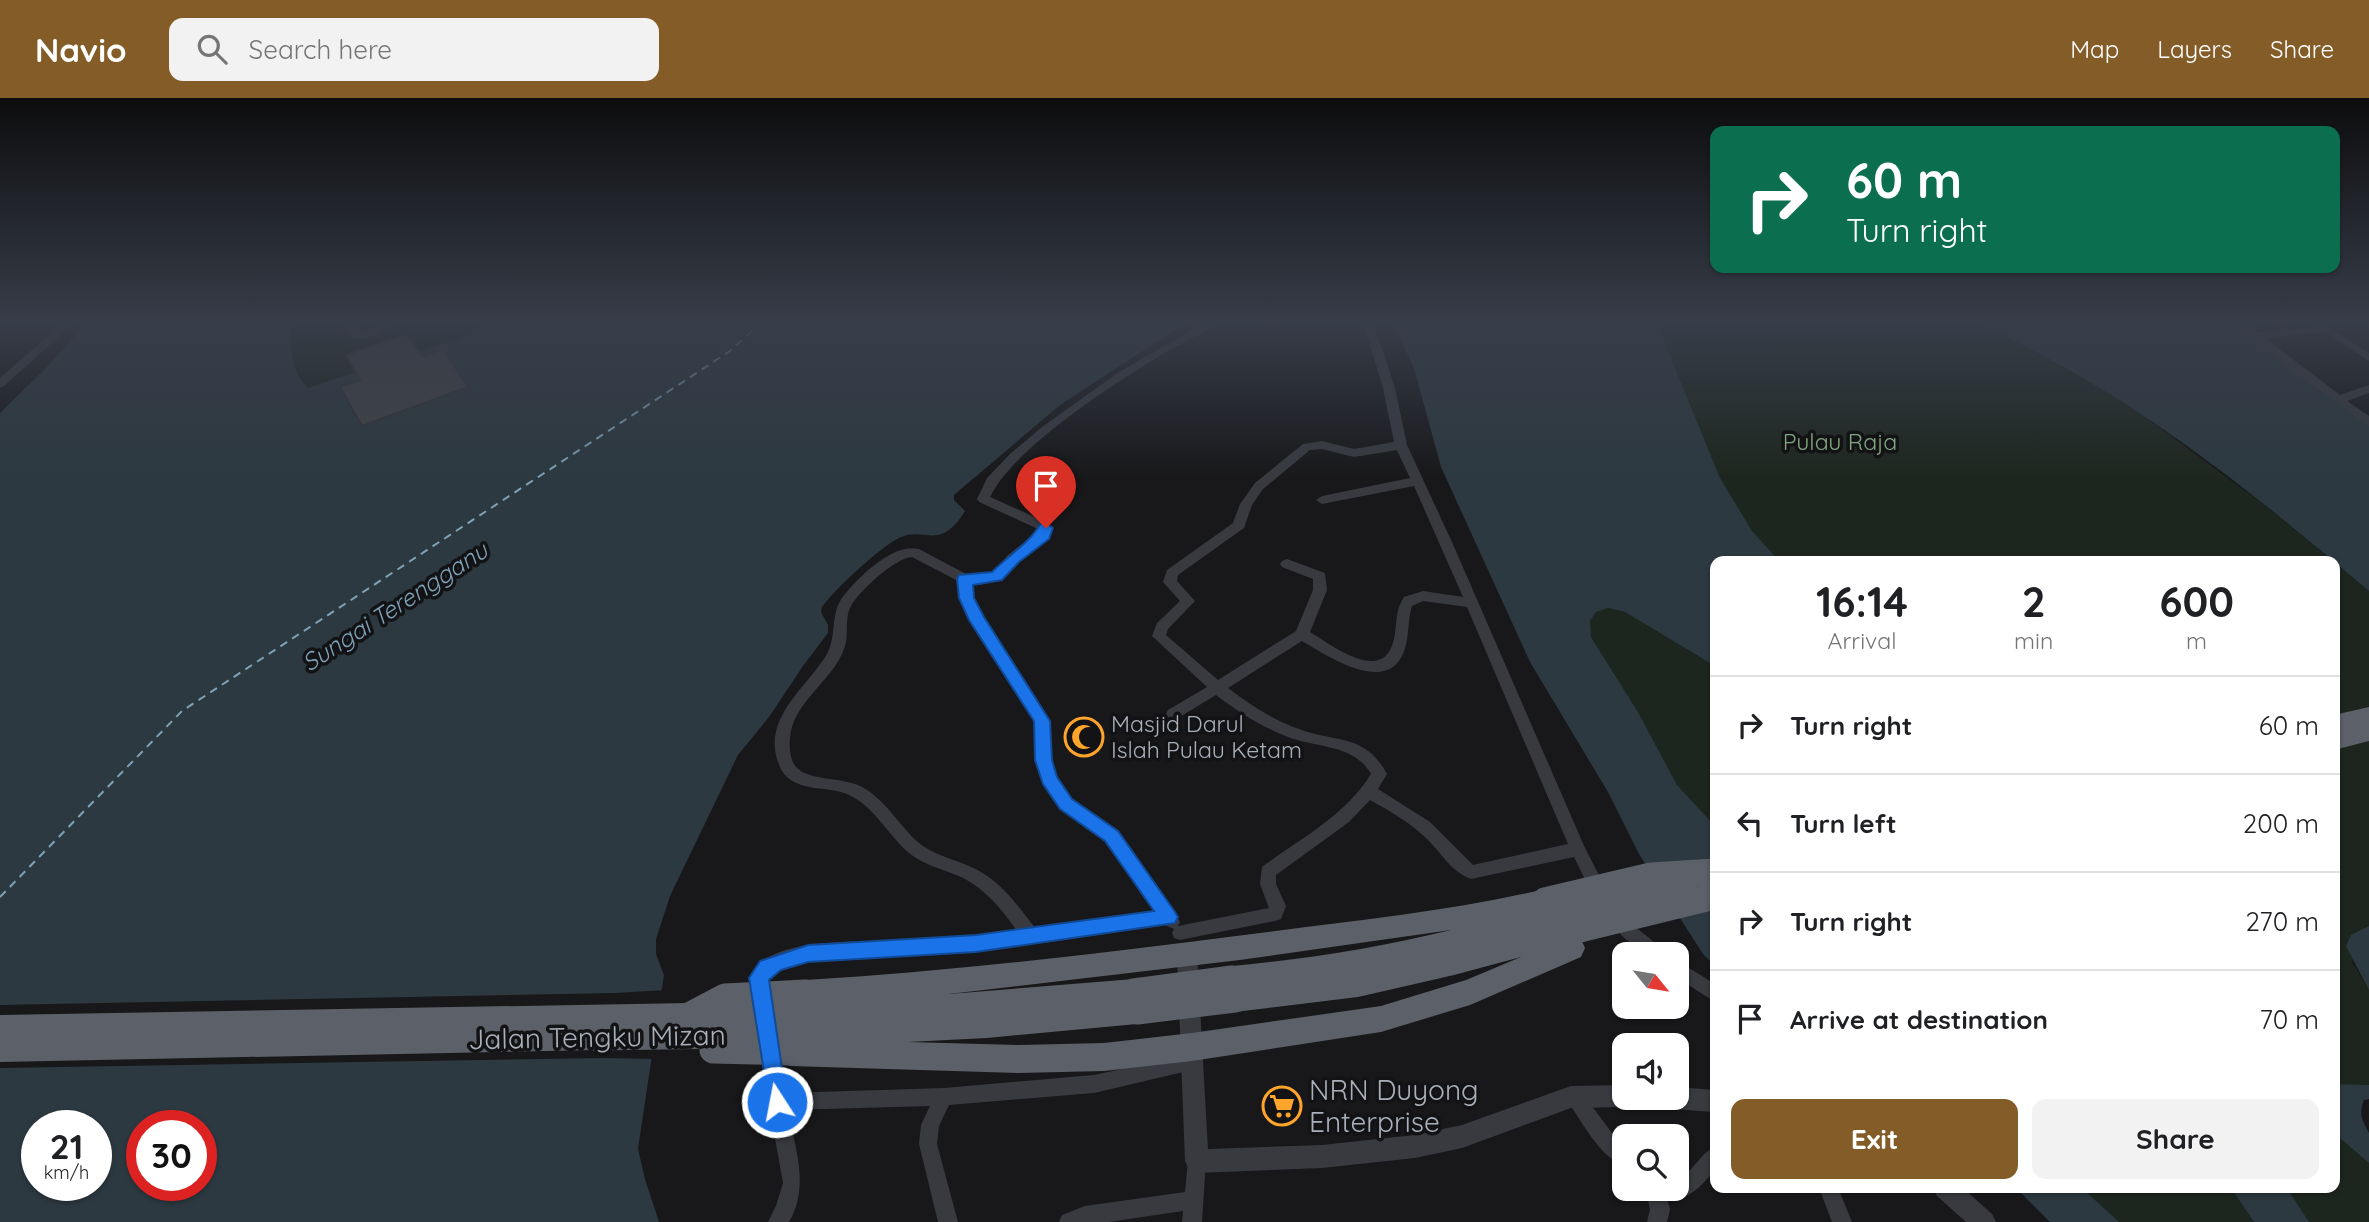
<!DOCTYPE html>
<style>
:root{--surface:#fff;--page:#f2f2f2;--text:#202124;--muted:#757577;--line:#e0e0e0;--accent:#845c27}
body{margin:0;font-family:Quicksand,sans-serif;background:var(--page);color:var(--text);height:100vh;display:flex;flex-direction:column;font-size:26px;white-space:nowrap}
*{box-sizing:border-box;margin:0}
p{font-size:23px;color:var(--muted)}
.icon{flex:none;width:38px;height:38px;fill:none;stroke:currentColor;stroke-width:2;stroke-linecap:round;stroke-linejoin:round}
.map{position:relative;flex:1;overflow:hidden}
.sheet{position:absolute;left:1710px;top:458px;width:630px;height:637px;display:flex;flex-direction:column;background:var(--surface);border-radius:14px;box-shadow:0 2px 5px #0004}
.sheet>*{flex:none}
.top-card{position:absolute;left:1710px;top:28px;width:630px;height:147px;border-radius:14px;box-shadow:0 2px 5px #0004;background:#0b6e4f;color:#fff;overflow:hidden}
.needle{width:46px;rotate:120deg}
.tools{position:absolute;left:1612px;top:844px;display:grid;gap:14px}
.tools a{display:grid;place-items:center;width:77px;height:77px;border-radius:14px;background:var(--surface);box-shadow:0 2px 5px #0004;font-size:35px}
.speed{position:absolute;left:21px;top:1012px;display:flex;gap:14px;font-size:35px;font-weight:700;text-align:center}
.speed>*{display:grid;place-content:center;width:91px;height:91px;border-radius:50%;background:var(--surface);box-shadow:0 2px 5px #0004;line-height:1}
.speed small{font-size:18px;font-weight:400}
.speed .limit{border:10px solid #d22;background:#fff;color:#111}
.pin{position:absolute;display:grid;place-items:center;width:60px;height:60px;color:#fff;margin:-72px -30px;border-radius:50% 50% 50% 0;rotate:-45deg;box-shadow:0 0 7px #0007}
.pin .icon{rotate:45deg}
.me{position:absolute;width:77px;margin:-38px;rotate:349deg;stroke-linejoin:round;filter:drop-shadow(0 0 5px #0008)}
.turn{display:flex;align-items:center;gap:24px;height:147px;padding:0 21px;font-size:32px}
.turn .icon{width:91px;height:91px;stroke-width:2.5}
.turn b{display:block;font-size:49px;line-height:60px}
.eta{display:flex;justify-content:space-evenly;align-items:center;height:119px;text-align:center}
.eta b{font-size:42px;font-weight:800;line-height:49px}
.primary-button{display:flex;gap:14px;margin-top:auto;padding:14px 21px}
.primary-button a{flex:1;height:80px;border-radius:14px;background:var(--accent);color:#fff;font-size:28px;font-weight:800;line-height:80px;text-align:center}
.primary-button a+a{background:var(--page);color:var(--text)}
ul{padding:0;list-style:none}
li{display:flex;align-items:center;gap:21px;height:98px;padding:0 21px;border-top:2px solid var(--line)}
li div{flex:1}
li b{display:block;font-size:26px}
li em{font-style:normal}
header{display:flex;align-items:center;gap:42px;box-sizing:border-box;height:98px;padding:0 35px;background:var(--accent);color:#fff}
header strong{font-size:33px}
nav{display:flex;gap:38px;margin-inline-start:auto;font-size:24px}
.search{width:490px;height:63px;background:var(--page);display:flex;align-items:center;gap:18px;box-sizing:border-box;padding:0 24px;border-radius:14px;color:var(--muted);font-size:26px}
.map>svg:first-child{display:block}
</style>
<header>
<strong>Navio</strong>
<div class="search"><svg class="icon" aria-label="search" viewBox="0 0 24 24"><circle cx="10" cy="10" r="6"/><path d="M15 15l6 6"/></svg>Search here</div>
<nav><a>Map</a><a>Layers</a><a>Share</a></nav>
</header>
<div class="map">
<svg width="2369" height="1124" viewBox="0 0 2369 1124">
<rect width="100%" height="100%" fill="#18181a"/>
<g fill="#1d261e">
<path d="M291,224H495L457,241L484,289L308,290C289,270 291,250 291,224Z"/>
<polygon points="1457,224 1977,224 2096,287 2138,314 2267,409 2334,464 1715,464"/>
<polygon points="2334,464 2369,493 2369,828 2365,829 2352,864 2369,892 2369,987 2334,986"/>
<polygon points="1608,510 1625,514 1715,568 1715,728 1677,687 1638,614 1591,539 1590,523 1596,514"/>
<polygon points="2335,1036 2369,1065 2369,1124 2309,1124 2287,1090 2334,1090"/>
<polygon points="2082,1090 2231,1090 2254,1124 2119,1124"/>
</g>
<g fill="#2c3940" fill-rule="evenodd">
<path d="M88,224H291C291,250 289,270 308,290L457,241L495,224H1187L1060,307L961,391L954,397V402L965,413C939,455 925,427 899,440C879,450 835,491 822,509L821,514L828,527V535L803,568L769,619L738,657L670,798L656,841V856L664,877L638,1051L645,1081L659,1124H0V315L45,271ZM37,1027H96V1087H37ZM142,1027H201V1087H142Z"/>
<polygon points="1392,224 1662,224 1663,241 1720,380 1752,433 1780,464 1715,464 1715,568 1625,514 1608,510 1596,514 1590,523 1591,539 1638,614 1677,687 1715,728 1715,868 1703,856 1639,756 1608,694 1530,564 1441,369 1414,270"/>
<path d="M1977,224H2235L2318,292L2369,325V493C2294,430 2218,366 2136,313C2085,279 2031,251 1977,224Z"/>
<polygon points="2369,828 2369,892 2346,848 2351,837"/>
<path d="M2334,986L2369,987V1001L2364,1002C2358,1017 2363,1023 2369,1035C2369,1042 2369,1057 2369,1065L2335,1036Z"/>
<polygon points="2016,1090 2082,1090 2119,1124 2050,1124"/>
<polygon points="2231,1090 2287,1090 2309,1124 2254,1124"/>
</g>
<polygon fill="#18181a" points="666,892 655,961 604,960 0,970 0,907 615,895"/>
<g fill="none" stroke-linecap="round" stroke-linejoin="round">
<polyline stroke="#7ea2b8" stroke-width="2" stroke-dasharray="8 6" stroke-linecap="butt" points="0,799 182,613 730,253 762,224"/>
</g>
<polygon fill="#424347" stroke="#323236" stroke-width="2" points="407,236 422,258 443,251 468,289 362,328 340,289 360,282 346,257"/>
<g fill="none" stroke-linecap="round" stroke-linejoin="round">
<g fill="#383a40" fill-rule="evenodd">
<polygon points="64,224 75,224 4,288 0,290 0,280"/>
<path d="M348,224H359L355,230V233C366,235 374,233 380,224H390C381,240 360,246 345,235L344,229Z"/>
<path d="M1206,224H1219C1207,235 1183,244 1168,253C1119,282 1014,349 990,399L1046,424L1052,434L1018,463L1002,481L980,487L971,486L973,500L983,520L1049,623L1051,662L1056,679L1071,702L1118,733L1175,814L1180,824L1178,828L1269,810L1260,786L1262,769C1301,740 1345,718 1371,676C1354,646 1317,650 1288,639C1262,629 1238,614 1216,597L1178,620H1168L1166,616L1168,612L1207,589L1152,538L1157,525L1180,503L1163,484L1167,472L1233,425L1240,406L1255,385L1303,346L1322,343L1354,351L1394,344L1383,290L1363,224H1373L1395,290L1407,347L1452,444L1585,750L1608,795L1606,800L1600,802L1594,800L1574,759L1471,781C1451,774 1441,754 1426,740C1409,724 1390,713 1370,702L1349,724L1276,777V786L1286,808L1281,821L1275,823L1180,842L1174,840L1172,835L1174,831L1165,827C1089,838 1013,851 937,857C892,861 847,855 803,863C791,865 779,870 769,878L770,903L767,909L761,911L755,909C720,831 873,845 912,844C947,842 983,838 1018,834C1002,812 986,791 961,779C946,772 927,768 913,758C890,741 878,713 853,699C833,687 805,695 787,679C780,673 776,660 775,651C771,613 810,585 827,556C837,538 830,517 842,500C856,481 893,444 919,451L966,476L980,477L993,474L1008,457L1039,433L1036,430L979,404L977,401L987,380L1010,356L1042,329L1119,274ZM1322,351L1354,359L1397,352L1410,380L1322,398L1316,402L1322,406L1414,388L1463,499L1423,493L1404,499C1396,511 1397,521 1395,535C1388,590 1336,550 1310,534L1327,492L1325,475L1287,461L1282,463L1280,466L1282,469L1313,481V492L1296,533L1218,582L1166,537L1168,531L1195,503L1177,483L1178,477L1244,430L1252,407L1263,391L1310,352ZM912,459L958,483L959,500L970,522L1035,624L1037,662L1044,685L1061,710L1106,743L1156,814L1036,831C1020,811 1005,788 981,774C963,763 940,760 923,748C900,731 888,703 862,689C844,679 810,683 797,670C790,663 789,649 790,640C793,601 838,581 846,544C848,533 845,518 851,508C859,493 895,460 912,459ZM1423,503L1467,509L1568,746L1473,767L1430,724L1378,691L1387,676C1365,635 1336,645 1299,631C1273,622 1249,606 1228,590L1302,543C1326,557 1385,597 1403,556C1410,540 1407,523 1412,508Z"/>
<polygon points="2233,224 2244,224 2257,234 2317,229 2317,225 2321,224 2369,255 2369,263 2325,234 2265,240 2340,297 2369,287 2369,295 2347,303 2369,318 2369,328 2285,268"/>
<polygon points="1617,813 1623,815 1634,828 1663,851 1665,856 1644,856 1622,838 1609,820 1611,815"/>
<polygon points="1676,862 1715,886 1715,904 1676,879"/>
<path d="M768,943L774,945L777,951L785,995L944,990L1094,977L1192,956L1198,958L1201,964L1198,970L1192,972L1094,995L949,1007L939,1028L937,1046L958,1124H938L919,1046L921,1027L930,1008L788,1012C795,1051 810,1088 789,1124H768L776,1108L783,1085L759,951L762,945Z"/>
<path d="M1574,989L1580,992L1612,1035L1624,1046V1068C1599,1058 1583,1025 1568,1004L1565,998L1568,992Z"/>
<path d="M1715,1049V1072C1703,1085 1690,1105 1669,1097L1667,1090H1676V1080C1693,1077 1699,1055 1715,1049Z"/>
<polygon points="1197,1054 1204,1056 1206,1063 1202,1124 1182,1124 1183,1113 1109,1124 1059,1124 1062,1117 1085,1108 1185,1094 1188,1063 1190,1056"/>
<polygon points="1645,1090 1664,1090 1670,1111 1667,1124 1647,1124 1650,1111"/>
<polygon points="1819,1090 1838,1090 1852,1124 1832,1124"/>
</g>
<g fill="#383a40" fill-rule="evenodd">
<polygon points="1187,847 1194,849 1197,856 1208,1051 1322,1047 1415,1037 1462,1027 1571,988 1624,987 1624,999 1635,999 1632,1006 1624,1009 1571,1010 1462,1050 1415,1060 1322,1070 1197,1075 1189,1071 1185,1063 1177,856 1180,849"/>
<polygon points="1676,989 1715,992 1715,1014 1657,1010 1649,1007 1646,999 1676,999"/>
<polygon points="1933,1090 1963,1090 1992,1116 1996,1124 1966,1124 1937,1098"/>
</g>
<g fill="#5c6068" fill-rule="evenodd">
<polygon points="2369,609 2369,643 2334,652 2334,617"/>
<path d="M1545,791L1554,795L1558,803L1555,809L1559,811L1563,819L1561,824L1570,828L1572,838L1581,841L1585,850L1581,859L1470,907L1381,934L1192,963L1104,973L1019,975L790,968L780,964L776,954L780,944L777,936L781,927L786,924L782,915L786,906L795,903L791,895L795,886L805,882C955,873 1104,855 1252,836C1350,823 1449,814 1545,791ZM1451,832C1378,850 1306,861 1232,868L1222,872L1218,881L1222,890L1226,891L1221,901L1225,910L1235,914L1358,899L1454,877L1521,859L1466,882L1381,908L1192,935L1104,945L1019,947L908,944L987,940L1137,926L1147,922L1151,913L1144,903L1148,894L1144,885L1134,881L949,896L1240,862Z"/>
<polygon points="689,905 699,909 703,918 699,927 689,931 606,933 609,939 605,948 595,952 0,964 0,917"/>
</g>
<g stroke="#5c6068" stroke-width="27">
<polyline points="1545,803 1651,778 1715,774"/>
<polyline points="1550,819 1683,787"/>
<polyline points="1560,836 1715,798"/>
<polyline points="1134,894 1232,881"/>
<polyline points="1137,913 1235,901"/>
<polyline points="689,918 725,899 805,895"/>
<polyline points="695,918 796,915"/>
<polyline points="595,939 791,936"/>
<polyline points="713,952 790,954"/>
</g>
</g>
<linearGradient id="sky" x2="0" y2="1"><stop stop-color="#0d0d0e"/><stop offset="0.59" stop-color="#373d49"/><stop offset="1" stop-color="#373d49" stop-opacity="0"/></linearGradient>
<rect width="2369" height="381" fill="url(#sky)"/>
<path fill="#1a73e8" stroke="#114b97" stroke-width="2" d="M1046,425L1053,430L1049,441L1019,464L1002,482L973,487L974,500L984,519L1050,623L1052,662L1057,679L1072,701L1118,733L1175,814L1178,819L1175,825L976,854L808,864L781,872L769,882L787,1004L784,1011L777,1014L770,1011L749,880L760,863L808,847L976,837L1154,813L1105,743L1060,711L1043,686L1035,662L1034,623L969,522L959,500L957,481L959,477L992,474C1006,459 1032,443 1040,426Z"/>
<defs>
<symbol id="mosque-ring" viewBox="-11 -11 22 22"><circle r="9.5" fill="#131315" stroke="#ffa52b" stroke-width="1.5"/><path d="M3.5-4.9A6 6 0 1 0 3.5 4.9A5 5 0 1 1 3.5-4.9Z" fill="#ffa52b"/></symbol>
<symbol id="supermarket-ring" viewBox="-11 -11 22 22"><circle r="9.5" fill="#131315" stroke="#ffa52b" stroke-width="1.5"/><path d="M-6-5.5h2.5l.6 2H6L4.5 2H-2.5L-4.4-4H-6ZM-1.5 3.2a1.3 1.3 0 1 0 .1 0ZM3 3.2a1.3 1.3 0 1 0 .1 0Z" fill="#ffa52b"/></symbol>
</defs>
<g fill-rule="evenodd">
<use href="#mosque-ring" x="1062" y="617" width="44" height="44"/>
<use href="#supermarket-ring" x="1260" y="986" width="44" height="44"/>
</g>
<g text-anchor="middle" stroke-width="7" stroke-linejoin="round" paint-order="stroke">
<g font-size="23" fill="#80a77f" stroke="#131315">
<text x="1840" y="352">Pulau Raja</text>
</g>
<g font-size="23" fill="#a9b0bb" stroke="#131315" text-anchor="start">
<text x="1111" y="634">Masjid Darul<tspan x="1111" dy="26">Islah Pulau Ketam</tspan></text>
</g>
<g font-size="24" font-style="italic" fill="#7ea2b8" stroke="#131315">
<text transform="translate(395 509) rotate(-33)" y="8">Sungai Terengganu</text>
</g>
<g font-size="28" fill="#a9b0bb" stroke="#131315">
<text transform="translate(597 939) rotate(-1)" y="10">Jalan Tengku Mizan</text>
</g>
<g font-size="28" fill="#a9b0bb" stroke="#131315" text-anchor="start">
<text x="1309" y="1002">NRN Duyong<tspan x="1309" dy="32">Enterprise</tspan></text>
</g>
</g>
</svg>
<div class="tools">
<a><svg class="needle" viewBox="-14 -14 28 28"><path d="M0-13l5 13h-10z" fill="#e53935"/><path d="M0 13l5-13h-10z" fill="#757577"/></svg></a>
<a><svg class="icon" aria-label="sound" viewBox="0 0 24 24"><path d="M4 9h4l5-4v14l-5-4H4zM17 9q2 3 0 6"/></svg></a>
<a><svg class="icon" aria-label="search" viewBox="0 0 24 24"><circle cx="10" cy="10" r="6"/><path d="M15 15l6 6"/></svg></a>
</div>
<div class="speed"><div>21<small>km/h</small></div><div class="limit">30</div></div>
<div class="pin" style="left:1046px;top:430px;background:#d93025"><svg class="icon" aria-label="arrive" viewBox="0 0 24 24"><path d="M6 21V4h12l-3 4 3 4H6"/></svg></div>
<svg class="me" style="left:777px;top:1004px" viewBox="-20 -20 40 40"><circle r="17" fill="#1a73e8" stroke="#fff" stroke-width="3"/><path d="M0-11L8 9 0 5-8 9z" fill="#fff"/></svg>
<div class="top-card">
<div class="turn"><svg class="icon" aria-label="right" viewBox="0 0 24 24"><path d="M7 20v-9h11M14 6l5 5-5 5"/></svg><div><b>60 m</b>Turn right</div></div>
</div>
<section class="sheet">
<div class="eta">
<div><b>16:14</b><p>Arrival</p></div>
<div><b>2</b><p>min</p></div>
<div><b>600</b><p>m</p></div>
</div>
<ul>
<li><svg class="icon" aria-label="right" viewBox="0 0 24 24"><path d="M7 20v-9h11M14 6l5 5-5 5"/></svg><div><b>Turn right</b></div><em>60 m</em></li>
<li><svg class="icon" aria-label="left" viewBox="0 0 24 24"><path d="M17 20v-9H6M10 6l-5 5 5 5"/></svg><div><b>Turn left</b></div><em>200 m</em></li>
<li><svg class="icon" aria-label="right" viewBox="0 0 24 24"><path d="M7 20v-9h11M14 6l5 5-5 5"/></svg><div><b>Turn right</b></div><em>270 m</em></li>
<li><svg class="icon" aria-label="arrive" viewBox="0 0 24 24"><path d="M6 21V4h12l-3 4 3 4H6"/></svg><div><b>Arrive at destination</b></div><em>70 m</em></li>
</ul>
<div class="primary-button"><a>Exit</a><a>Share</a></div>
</section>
</div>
